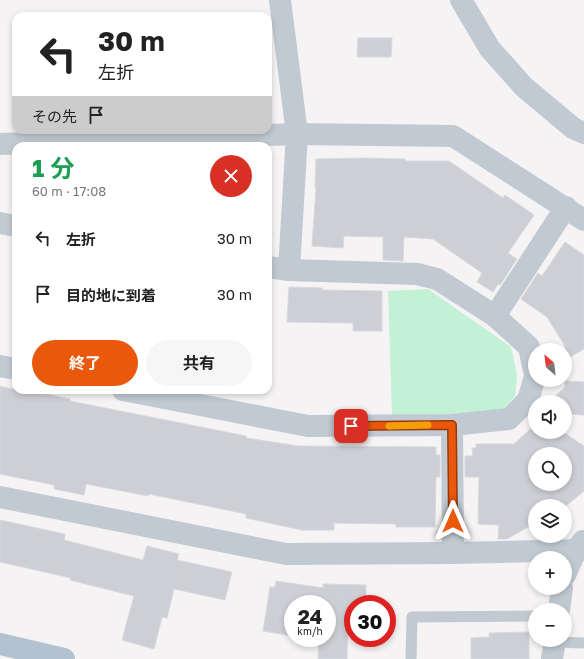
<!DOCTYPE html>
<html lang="ja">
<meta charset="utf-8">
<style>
:root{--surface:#fff;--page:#f6f6f6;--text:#222;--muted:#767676;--accent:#ea580c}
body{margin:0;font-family:"Golos Text","Noto Sans JP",sans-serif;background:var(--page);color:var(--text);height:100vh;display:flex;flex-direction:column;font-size:15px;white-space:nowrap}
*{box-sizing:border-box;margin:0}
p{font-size:13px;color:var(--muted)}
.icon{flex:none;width:22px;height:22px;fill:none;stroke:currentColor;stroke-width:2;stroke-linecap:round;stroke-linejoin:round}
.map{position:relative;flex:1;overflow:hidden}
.side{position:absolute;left:12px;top:142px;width:260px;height:252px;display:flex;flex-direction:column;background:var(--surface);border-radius:12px;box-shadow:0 2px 6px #0003}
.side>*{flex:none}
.top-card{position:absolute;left:12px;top:12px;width:260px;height:122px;border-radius:12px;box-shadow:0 2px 6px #0003;background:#fff;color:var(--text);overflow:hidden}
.needle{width:26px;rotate:332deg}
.tools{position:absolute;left:528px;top:343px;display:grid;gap:8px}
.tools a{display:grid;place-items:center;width:44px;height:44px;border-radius:50%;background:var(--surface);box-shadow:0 2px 6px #0003;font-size:20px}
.speed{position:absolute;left:284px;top:595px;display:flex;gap:8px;font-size:20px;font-weight:700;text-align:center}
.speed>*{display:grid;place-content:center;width:52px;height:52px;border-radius:50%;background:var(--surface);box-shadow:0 2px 6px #0003;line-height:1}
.speed small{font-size:10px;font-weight:400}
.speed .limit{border:6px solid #d22;background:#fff;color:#111}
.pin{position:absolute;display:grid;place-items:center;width:34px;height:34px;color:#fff;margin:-17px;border-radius:8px;box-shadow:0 2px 6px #0006}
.me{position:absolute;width:44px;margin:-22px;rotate:0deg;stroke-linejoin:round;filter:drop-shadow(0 0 3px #0008)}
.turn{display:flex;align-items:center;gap:14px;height:84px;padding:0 20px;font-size:18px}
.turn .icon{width:52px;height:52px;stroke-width:2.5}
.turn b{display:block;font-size:28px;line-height:34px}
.then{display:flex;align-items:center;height:38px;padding:0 20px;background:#0003;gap:8px;font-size:15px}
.round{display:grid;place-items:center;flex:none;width:42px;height:42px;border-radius:21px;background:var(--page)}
.head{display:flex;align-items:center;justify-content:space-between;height:68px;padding:0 20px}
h1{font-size:24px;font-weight:700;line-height:30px;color:#1e9e55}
.action{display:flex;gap:8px;margin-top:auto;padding:8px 20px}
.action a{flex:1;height:46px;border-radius:24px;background:var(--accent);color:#fff;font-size:16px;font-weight:700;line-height:46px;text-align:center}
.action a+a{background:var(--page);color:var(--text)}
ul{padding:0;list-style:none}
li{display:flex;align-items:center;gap:12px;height:56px;padding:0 20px}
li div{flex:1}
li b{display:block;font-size:15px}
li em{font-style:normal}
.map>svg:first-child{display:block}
</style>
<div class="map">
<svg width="584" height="659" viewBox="0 0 584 659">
<rect width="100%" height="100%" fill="#f5f3f3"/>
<polygon fill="#c3f1d5" points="428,289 511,347 517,375 515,396 499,413 392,415 388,291"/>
<g fill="#cdcfd5" stroke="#d7d9de" fill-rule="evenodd">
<polygon points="358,38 392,38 391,57 357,57"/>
<polygon points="364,158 405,159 405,161 449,161 503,198 505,195 534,215 508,253 517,259 500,285 498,284 493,292 477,282 482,273 433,239 404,237 403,261 383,260 383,237 344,236 343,248 312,246 316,188 315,188 316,159"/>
<polygon points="565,242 584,255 584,349 565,360 565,346 547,317 521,299 538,273 542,276"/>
<polygon points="289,287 322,288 322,290 382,291 382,331 353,331 353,323 287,322"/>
<polygon points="565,381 584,382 584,415 565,414 565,402 549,402 565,387"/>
<polygon points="0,386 16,390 36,394 37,392 70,399 70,401 246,436 246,438 299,446 436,447 436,455 440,455 440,477 436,477 435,527 396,527 396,524 334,523 334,530 302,530 246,518 246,514 149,494 148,496 86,484 84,495 54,489 54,485 0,474"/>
<path d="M535,425V432H563L584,446V491L566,506H535V523L507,539H498L499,525L478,524L479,477H465V456H473L472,448H476V444H514ZM535,454H565V484H535Z"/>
<polygon points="0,520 65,534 64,540 143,560 147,546 179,554 177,560 232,572 225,600 174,589 167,618 162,617 154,649 122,640 134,596 70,580 71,578 0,562"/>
<polygon points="276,581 323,588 323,584 366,585 366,604 353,604 353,613 348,613 347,659 318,659 319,638 327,638 327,604 293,604 293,636 263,631 270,587 275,587"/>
<polygon points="529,632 529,659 471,659 471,638 489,637 489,633"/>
</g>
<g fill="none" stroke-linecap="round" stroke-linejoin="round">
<g stroke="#c1cad2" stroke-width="11">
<polyline points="554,642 584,643"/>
<polyline points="411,659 412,617 535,616"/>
</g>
<g stroke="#c1cad2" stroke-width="22">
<polyline points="280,0 297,134 289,270"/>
<polyline points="461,0 490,49 524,87 573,128 584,133"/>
<polyline points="0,144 297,134 453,136 584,220"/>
<polyline points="0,223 16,226"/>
<polyline points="268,267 289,270 417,274 437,279 495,316 529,347 535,376"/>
<polyline points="495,316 566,207"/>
<polyline points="0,366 16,369"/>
<polyline points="123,390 308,426 452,425 509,419 528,400 535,377"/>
<polyline points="452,425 453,553"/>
<polyline points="0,497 286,554 453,553 584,550"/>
<polyline points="565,575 576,550 583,541"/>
<polyline points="559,610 562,588"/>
<polyline points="552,659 555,640"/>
</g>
<polyline stroke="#b3c2d1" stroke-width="22" points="0,644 64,659"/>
</g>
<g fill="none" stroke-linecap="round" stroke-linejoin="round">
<defs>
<polyline id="route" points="351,426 452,425 453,521"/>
</defs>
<use href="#route" stroke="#983908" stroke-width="10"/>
<use href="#route" stroke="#ea580c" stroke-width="7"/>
<polyline stroke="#f59e0b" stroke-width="7" points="389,426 428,425"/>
</g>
</svg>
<div class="tools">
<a><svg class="needle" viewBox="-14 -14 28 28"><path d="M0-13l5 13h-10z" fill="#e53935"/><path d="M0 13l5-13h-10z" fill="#767676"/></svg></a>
<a><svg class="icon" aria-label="sound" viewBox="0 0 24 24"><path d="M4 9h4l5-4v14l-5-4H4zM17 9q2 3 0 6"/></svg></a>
<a><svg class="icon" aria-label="search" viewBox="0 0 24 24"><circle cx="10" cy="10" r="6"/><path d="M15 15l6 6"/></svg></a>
<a><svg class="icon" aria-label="layers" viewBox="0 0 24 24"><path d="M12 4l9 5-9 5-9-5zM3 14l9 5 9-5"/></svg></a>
<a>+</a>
<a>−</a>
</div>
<div class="speed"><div>24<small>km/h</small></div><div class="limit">30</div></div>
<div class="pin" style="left:351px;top:426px;background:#d93025"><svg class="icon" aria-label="arrive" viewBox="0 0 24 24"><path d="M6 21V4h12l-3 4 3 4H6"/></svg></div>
<svg class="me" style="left:453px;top:521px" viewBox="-20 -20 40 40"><path d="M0-17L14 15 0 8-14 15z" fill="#ea580c" stroke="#fff" stroke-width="4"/></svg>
<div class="top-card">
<div class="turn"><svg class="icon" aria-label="left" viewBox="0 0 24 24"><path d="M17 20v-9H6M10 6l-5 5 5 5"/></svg><div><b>30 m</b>左折</div></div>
<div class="then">その先<svg class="icon" aria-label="arrive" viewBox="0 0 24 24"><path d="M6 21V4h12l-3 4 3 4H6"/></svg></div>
</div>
<section class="side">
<div class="head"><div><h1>1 分</h1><p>60 m · 17:08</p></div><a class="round" style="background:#d93025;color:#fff"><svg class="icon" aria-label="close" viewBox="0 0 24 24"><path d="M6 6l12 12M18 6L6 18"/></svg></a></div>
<ul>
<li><svg class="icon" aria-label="left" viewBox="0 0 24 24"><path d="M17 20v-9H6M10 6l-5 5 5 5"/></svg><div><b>左折</b></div><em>30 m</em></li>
<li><svg class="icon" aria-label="arrive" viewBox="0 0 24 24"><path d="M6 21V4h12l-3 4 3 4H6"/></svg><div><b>目的地に到着</b></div><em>30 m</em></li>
</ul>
<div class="action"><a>終了</a><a>共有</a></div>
</section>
</div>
